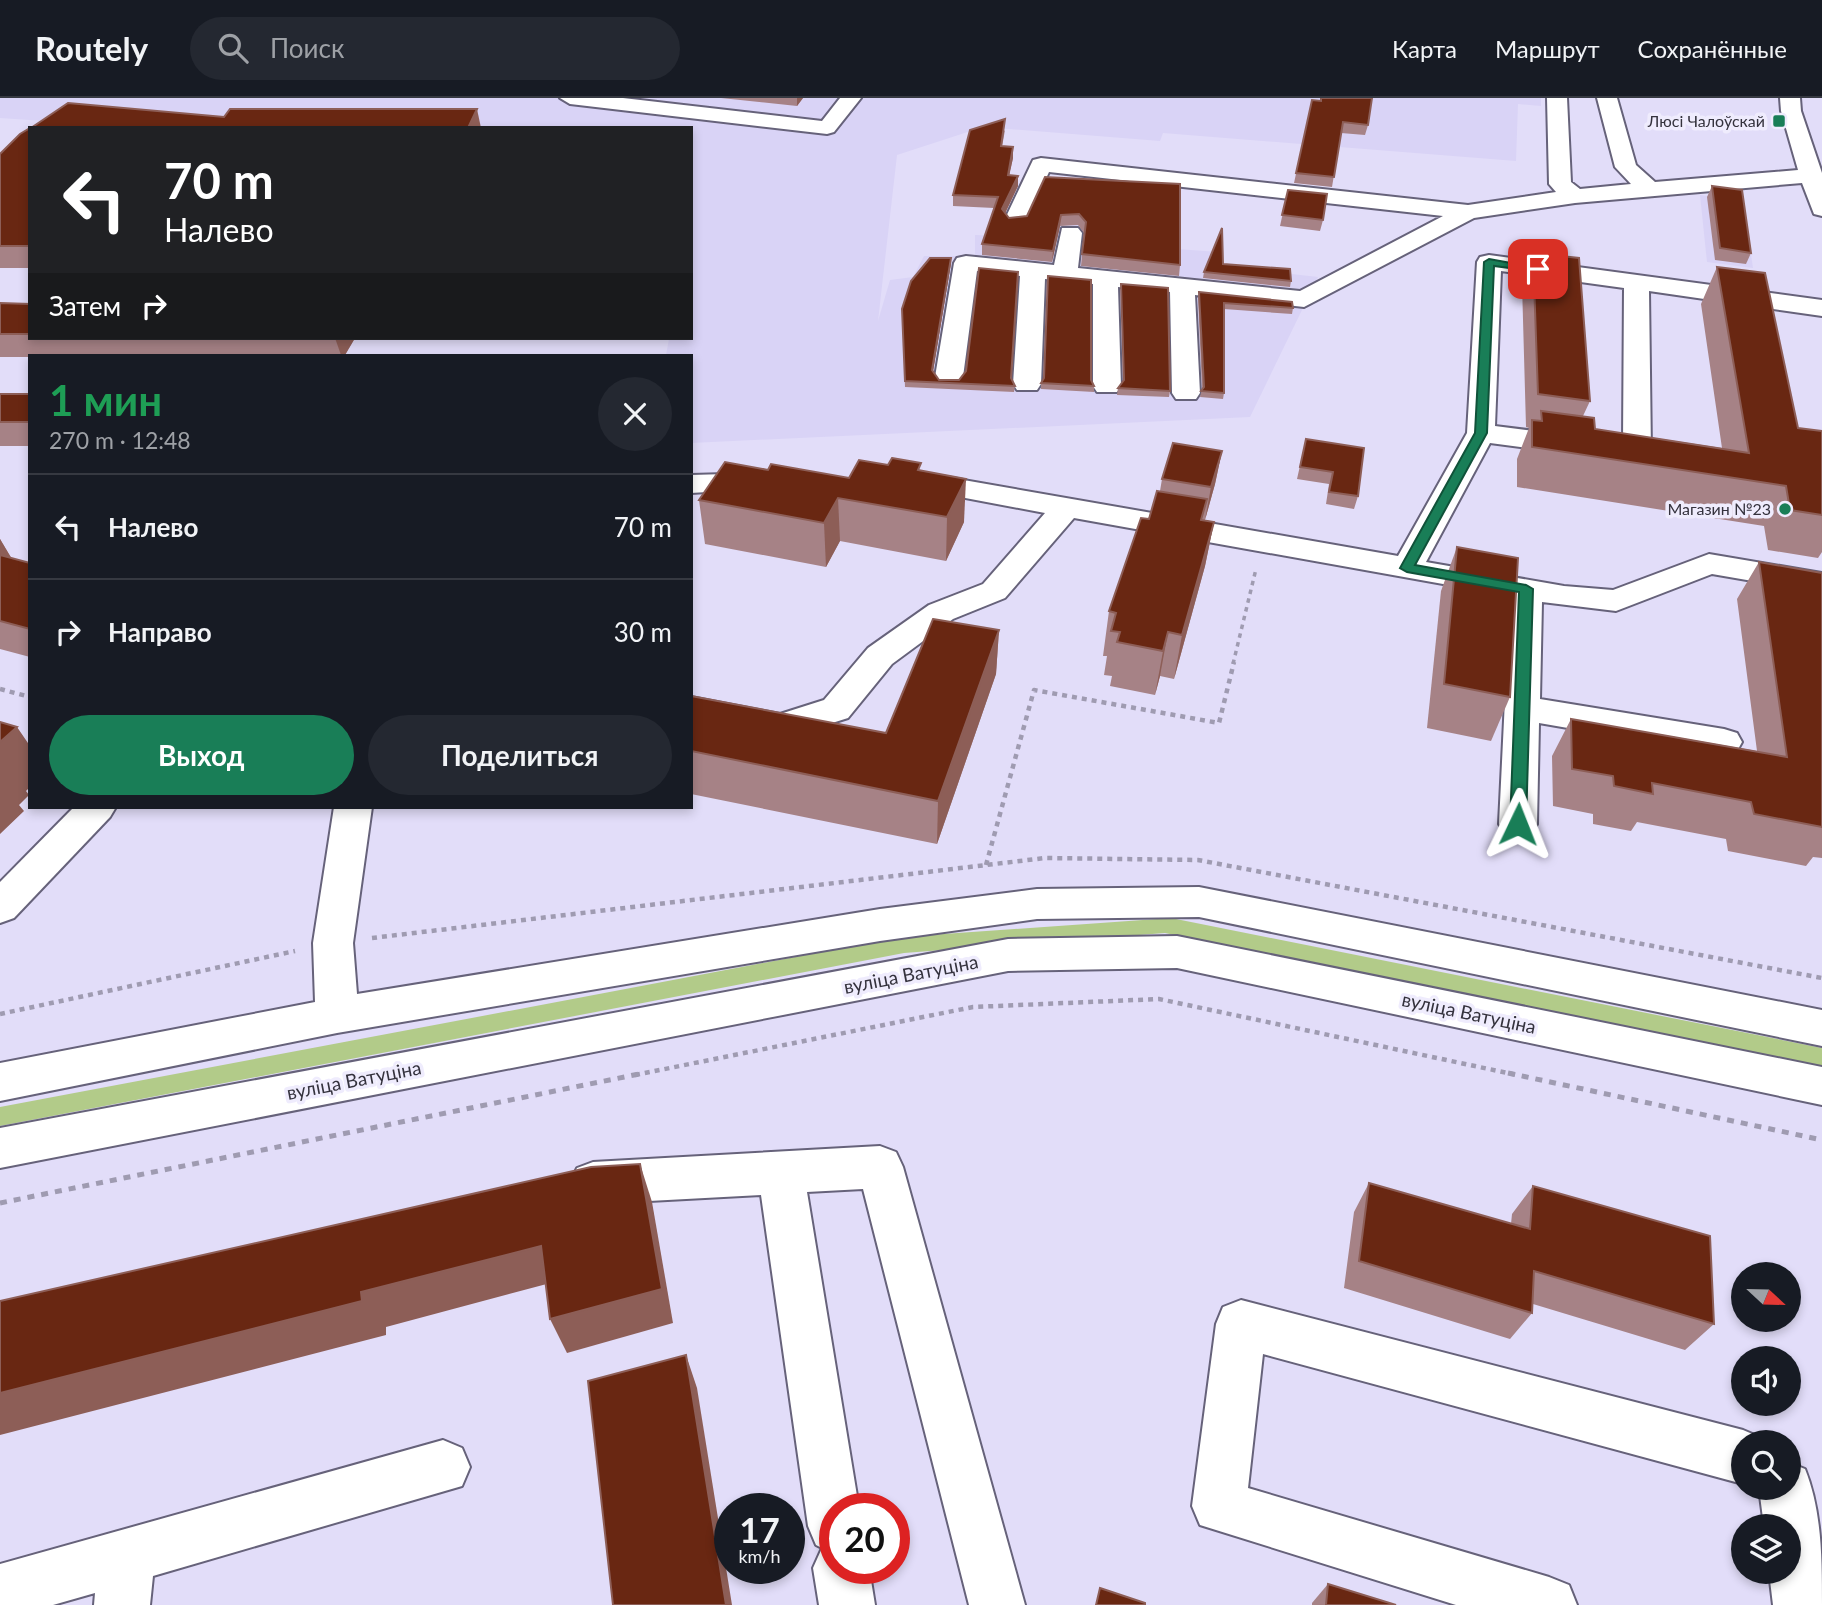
<!DOCTYPE html>
<html lang="ru">
<meta charset="utf-8">
<style>
:root{--surface:#171b24;--page:#242831;--text:#f1f3f6;--muted:#9ea1a6;--line:#363941;--accent:#197e57}
body{margin:0;font-family:Lato,sans-serif;background:var(--page);color:var(--text);height:100vh;display:flex;flex-direction:column;font-size:26px;white-space:nowrap}
*{box-sizing:border-box;margin:0}
p{font-size:23px;color:var(--muted)}
.icon{flex:none;width:38px;height:38px;fill:none;stroke:currentColor;stroke-width:2;stroke-linecap:round;stroke-linejoin:round}
.map{position:relative;flex:1;overflow:hidden}
.panel{position:absolute;left:28px;top:256px;width:665px;height:455px;display:flex;flex-direction:column;background:var(--surface);border-radius:0px;box-shadow:0 4px 10px #0003}
.panel>*{flex:none}
.hud{position:absolute;left:28px;top:28px;width:665px;height:214px;border-radius:0px;box-shadow:0 4px 10px #0003;background:#202124;color:#fff;overflow:hidden}
.needle{width:46px;rotate:112deg}
.buttons{position:absolute;left:1731px;top:1164px;display:grid;gap:14px}
.buttons a{display:grid;place-items:center;width:70px;height:70px;border-radius:50%;background:var(--surface);box-shadow:0 4px 10px #0003;font-size:35px}
.speed{position:absolute;left:714px;top:1395px;display:flex;gap:14px;font-size:35px;font-weight:700;text-align:center}
.speed>*{display:grid;place-content:center;width:91px;height:91px;border-radius:50%;background:var(--surface);box-shadow:0 4px 10px #0003;line-height:1}
.speed small{font-size:18px;font-weight:400}
.speed .limit{border:10px solid #d22;background:#fff;color:#111}
.pin{position:absolute;display:grid;place-items:center;width:60px;height:60px;color:#fff;margin:-30px;border-radius:14px;box-shadow:0 4px 10px #0006}
.me{position:absolute;width:77px;margin:-38px;rotate:2deg;stroke-linejoin:round;filter:drop-shadow(0 0 5px #0008)}
.turn{display:flex;align-items:center;gap:24px;height:147px;padding:0 21px;font-size:32px}
.turn .icon{width:91px;height:91px;stroke-width:2.5}
.turn b{display:block;font-size:49px;line-height:60px}
.then{display:flex;align-items:center;height:66px;padding:0 21px;background:#0003;gap:14px;font-size:26px}
.round{display:grid;place-items:center;flex:none;width:74px;height:74px;border-radius:37px;background:var(--page)}
.summary{display:flex;align-items:center;justify-content:space-between;height:119px;padding:0 21px}
h1{font-size:42px;font-weight:700;line-height:52px;color:#1e9e55}
.button{display:flex;gap:14px;margin-top:auto;padding:14px 21px}
.button a{flex:1;height:80px;border-radius:42px;background:var(--accent);color:#fff;font-size:28px;font-weight:700;line-height:80px;text-align:center}
.button a+a{background:var(--page);color:var(--text)}
ul{padding:0;list-style:none}
li{display:flex;align-items:center;gap:21px;height:105px;padding:0 21px;border-top:2px solid var(--line)}
li div{flex:1}
li b{display:block;font-size:26px}
li em{font-style:normal}
header{display:flex;align-items:center;gap:42px;box-sizing:border-box;height:98px;padding:0 35px;background:var(--surface);border-bottom:2px solid var(--line)}
header strong{font-size:33px}
nav{display:flex;gap:38px;margin-inline-start:auto;font-size:24px}
.search{width:490px;height:63px;background:var(--page);display:flex;align-items:center;gap:18px;box-sizing:border-box;padding:0 24px;border-radius:38px;color:var(--muted);font-size:26px}
.map>svg:first-child{display:block}
</style>
<header>
<strong>Routely</strong>
<div class="search"><svg class="icon" aria-label="search" viewBox="0 0 24 24"><circle cx="10" cy="10" r="6"/><path d="M15 15l6 6"/></svg>Поиск</div>
<nav><a>Карта</a><a>Маршрут</a><a>Сохранённые</a></nav>
</header>
<div class="map">
<svg width="1822" height="1507" viewBox="0 0 1822 1507">
<rect width="100%" height="100%" fill="#e2ddf9"/>
<g fill="#d9d3f6">
<polygon points="0,0 1541,0 1541,8 1518,6 1516,63 1163,35 1160,43 983,29 897,57 878,223 890,182 913,179 924,158 975,158 975,137 1042,139 1051,113 1107,117 1106,146 1219,154 1220,168 1318,179 1250,319 691,345 691,257 666,257 669,241 510,240 691,240 691,30 70,30 75,25 0,20"/>
<polygon points="1700,97 1743,103 1753,170 1707,164"/>
</g>
<polygon fill="#b2cb89" points="1171,820 1822,950 1822,968 1165,835 904,855 0,1028 0,1009 901,839"/>
<g fill="none" stroke-linecap="round" stroke-linejoin="round">
<defs>
<g id="minor">
<polygon points="560,0 623,0 822,23 840,0 861,0 834,34 827,36 570,6"/>
<polygon points="1547,0 1567,0 1571,84 1580,91 1631,86 1615,69 1597,0 1617,0 1636,67 1655,84 1798,72 1781,13 1780,0 1800,0 1801,13 1822,75 1822,118 1814,116 1802,85 1575,105 1474,120 1304,209 1195,197 1200,295 1196,301 1176,301 1172,295 1170,194 1118,189 1121,288 1117,294 1097,294 1093,288 1093,186 1045,181 1041,286 1037,292 1017,292 1013,286 1020,178 977,173 963,279 959,285 939,285 935,279 954,165 957,160 966,158 1054,167 1062,130 1078,130 1082,135 1078,170 1300,193 1443,118 1049,74 1024,128 1008,128 1004,123 1033,62 1041,60 1468,107 1556,94 1549,86"/>
<path d="M1489,157L1822,202V218L1649,193L1651,355L1647,361L1637,364L1490,345L1426,464L1564,488L1613,492L1709,456L1822,475V495L1712,476L1616,513L1542,504L1540,601L1724,631L1737,635L1742,644L1737,653L1724,657L1539,625L1537,726L1531,736L1518,740L1505,736L1499,726L1510,498L1074,420L1005,500L953,521L892,566L848,620L781,641L691,623V599L780,616L824,602L868,550L929,507L983,486L1045,415L902,388L897,382L902,376L912,373L1398,458L1467,335L1477,164L1480,159ZM1501,173L1624,190L1623,344L1495,328Z"/>
<polygon points="761,375 771,378 776,384 771,390 691,395 691,377"/>
<polygon points="74,709 116,709 110,719 14,820 0,825 0,784"/>
<polygon points="334,709 372,709 353,845 357,896 880,811 1037,791 1199,789 1822,912 1822,948 1199,819 1037,821 880,843 337,935 0,1003 0,965 315,904 313,845"/>
<polygon points="1177,838 1822,969 1822,1007 1177,870 1008,873 0,1070 0,1030 1008,841"/>
<polygon points="880,1048 896,1054 903,1069 1025,1507 969,1507 863,1091 807,1094 859,1410 835,1410 835,1470 869,1470 875,1507 819,1507 813,1470 822,1450 816,1447 808,1428 761,1097 593,1106 577,1100 570,1085 577,1070 593,1064"/>
<polygon points="1241,1202 1743,1332 1762,1340 1763,1344 1743,1344 1743,1386 1263,1256 1248,1390 1549,1479 1569,1487 1577,1507 1456,1507 1200,1427 1192,1408 1216,1226 1223,1209"/>
<polygon points="443,1342 462,1350 470,1369 462,1388 153,1478 150,1507 94,1507 95,1495 53,1507 0,1507 0,1466"/>
<path d="M1788,1364L1805,1371C1822,1413 1822,1462 1822,1507H1773L1769,1474H1788V1428H1764L1759,1390H1788Z"/>
</g>
</defs>
<use href="#minor" stroke="#66627a" stroke-width="4"/>
<polyline stroke="#9f9bb1" stroke-width="3.5" stroke-dasharray="4.5 4.5" stroke-linecap="butt" points="1233,566 1256,471"/>
<g stroke="#9f9bb1" stroke-width="4.5" stroke-dasharray="5 5" stroke-linecap="butt">
<polyline points="0,591 30,599"/>
<polyline points="986,767 1034,592 1219,625 1234,564"/>
<polyline points="372,840 1045,760 1198,762 1822,880"/>
<polyline points="0,916 295,853"/>
<polyline points="635,977 973,909 1159,901 1517,977"/>
</g>
<g stroke="#9f9bb1" stroke-width="5" stroke-dasharray="7 7" stroke-linecap="butt">
<polyline points="1508,975 1822,1042"/>
<polyline points="0,1105 644,975"/>
</g>
<use href="#minor" fill="#fff" fill-rule="evenodd"/>
</g>
<g fill="#a68286">
<polygon points="721,0 803,0 797,8"/>
<polygon points="1312,2 1368,27 1365,37 1341,35 1332,89 1294,85"/>
<polygon points="30,30 30,170 0,170 0,56"/>
<polygon points="1005,32 1002,49 1013,49 1013,60 1009,77 1018,78 1018,88 1005,115 1009,120 1027,118 1045,79 1180,167 1179,178 1081,168 1084,135 1078,127 1060,128 1052,164 982,157 982,146 994,110 953,108 953,97"/>
<polygon points="1712,88 1751,155 1746,166 1715,162 1707,99"/>
<polygon points="1288,92 1323,122 1320,133 1280,128"/>
<polygon points="1533,155 1590,303 1583,318 1595,331 1722,350 1701,206 1717,169 1798,330 1822,333 1822,454 1818,460 1768,452 1764,428 1517,389 1517,361 1529,330 1526,329 1522,186"/>
<polygon points="951,165 933,274 939,282 1011,280 1015,288 1014,294 905,289 902,211"/>
<polygon points="1223,166 1291,183 1290,189 1203,180 1204,174"/>
<polygon points="1121,186 1170,293 1169,299 1117,297 1118,290 1123,283"/>
<polygon points="1199,194 1293,210 1292,216 1224,211 1224,295 1223,301 1200,299 1202,291 1198,200"/>
<polygon points="0,205 30,206 30,240 355,240 345,257 30,257 30,259 0,259"/>
<polygon points="1091,282 1094,288 1094,294 1041,291 1041,285"/>
<rect x="0" y="296" width="30" height="52"/>
<polygon points="1306,341 1358,398 1354,411 1326,406 1329,386 1297,381"/>
<polygon points="1222,353 1215,386 1205,422 1214,424 1205,468 1174,581 1160,578 1155,597 1110,588 1112,578 1104,577 1107,558 1103,558 1109,513 1160,393 1162,381"/>
<polygon points="768,372 849,380 921,373 964,424 946,463 840,443 826,469 705,446 699,402"/>
<polygon points="0,441 11,460 30,465 30,559 0,551"/>
<polygon points="1457,449 1510,599 1491,643 1427,630 1441,493"/>
<polygon points="1759,464 1822,475 1822,760 1813,759 1806,768 1728,753 1726,741 1637,724 1631,733 1593,726 1593,716 1553,708 1552,658 1571,621 1757,653 1737,501"/>
<polygon points="999,532 996,576 937,746 691,696 691,598 886,635"/>
<polygon points="1369,1085 1511,1126 1512,1116 1533,1088 1714,1226 1685,1252 1533,1206 1532,1215 1510,1241 1344,1190 1354,1114"/>
<polygon points="1328,1486 1396,1507 1312,1507 1312,1505"/>
</g>
<g fill="#8d5e57">
<polygon points="797,0 803,0 797,8"/>
<polygon points="477,11 481,30 468,30"/>
<polygon points="1013,49 1013,60 1007,88 1008,77"/>
<polygon points="1018,78 1018,88 1002,122 1002,111"/>
<polygon points="1061,117 1060,128 1052,164 1053,153"/>
<polygon points="951,160 951,165 932,279 932,272"/>
<polygon points="335,240 355,240 345,257 341,257"/>
<polygon points="1222,353 1215,386 1205,422 1211,389"/>
<polygon points="966,381 964,424 946,463 947,419"/>
<polygon points="838,400 840,443 826,469 824,425"/>
<polygon points="1214,424 1205,468 1174,581 1182,537"/>
<polygon points="0,441 15,466 0,478"/>
<polygon points="999,532 996,576 937,746 938,703"/>
<polygon points="1168,534 1160,578 1155,597 1163,553"/>
<polygon points="17,629 30,648 30,689 26,693 29,697 19,707 24,713 0,736 0,644"/>
<polygon points="640,1066 652,1104 673,1225 567,1255 550,1221"/>
<polygon points="541,1148 558,1183 386,1229 386,1237 0,1337 0,1295 361,1194"/>
<polygon points="686,1257 697,1290 732,1507 726,1507"/>
</g>
<g fill="#692712" stroke="#8d5e57" stroke-width="2">
<polygon points="1321,0 1372,0 1368,27 1343,24 1334,79 1296,75 1312,2 1321,3"/>
<polygon points="68,5 224,19 230,11 477,11 468,30 31,30"/>
<polygon points="1005,21 1001,48 1013,49 1008,77 1018,78 1002,111 1009,120 1027,118 1045,79 1180,86 1180,167 1082,156 1086,124 1079,116 1061,117 1053,153 982,146 998,99 953,97 970,32"/>
<polygon points="30,30 30,148 0,148 0,56 20,36"/>
<polygon points="1712,88 1742,92 1751,155 1720,150"/>
<polygon points="1288,92 1327,96 1323,122 1282,117"/>
<polygon points="1222,130 1223,166 1290,171 1291,183 1204,174"/>
<polygon points="1533,155 1579,160 1590,303 1538,296"/>
<polygon points="930,160 951,160 932,272 939,282 959,282 966,273 979,170 1018,174 1011,280 1015,288 905,283 902,211 911,183"/>
<polygon points="1717,169 1765,175 1798,330 1822,333 1822,417 1790,412 1786,388 1532,349 1532,322 1542,323 1541,313 1594,320 1595,331 1749,355"/>
<polygon points="1048,178 1091,182 1091,282 1094,288 1041,285 1044,280"/>
<polygon points="1121,186 1168,190 1170,293 1118,290 1124,282"/>
<polygon points="1199,194 1292,204 1293,210 1224,205 1224,295 1201,293 1204,289"/>
<polygon points="0,205 30,206 30,236 0,236"/>
<rect x="0" y="296" width="30" height="28"/>
<polygon points="1306,341 1364,350 1358,398 1329,394 1333,374 1300,369"/>
<polygon points="1173,345 1222,353 1211,389 1162,381"/>
<polygon points="892,360 921,365 918,372 966,381 947,419 838,400 824,425 699,402 725,364 768,372 771,366 849,380 859,362 888,367"/>
<polygon points="1157,393 1207,401 1201,422 1214,424 1182,537 1168,534 1163,553 1117,544 1120,534 1111,533 1116,515 1109,513 1141,420 1149,421"/>
<polygon points="1457,449 1518,460 1510,599 1444,586"/>
<polygon points="0,457 30,465 30,531 0,523"/>
<polygon points="1759,464 1822,475 1822,729 1754,716 1751,704 1652,685 1653,696 1614,688 1613,678 1572,671 1571,621 1787,659"/>
<polygon points="933,521 999,532 938,703 691,653 691,598 886,635"/>
<polygon points="0,624 17,629 0,644"/>
<polygon points="640,1066 662,1191 550,1221 541,1148 361,1194 362,1203 0,1295 0,1203 591,1069"/>
<polygon points="1369,1085 1530,1131 1533,1088 1710,1138 1714,1226 1534,1173 1532,1215 1359,1163"/>
<polygon points="686,1257 726,1507 613,1507 588,1283"/>
<polygon points="1328,1486 1396,1507 1326,1507"/>
<polygon points="1100,1490 1145,1505 1145,1507 1096,1507"/>
</g>
<polygon fill="#197e57" stroke="#105239" stroke-width="2" points="1489,161 1543,171 1538,174 1494,168 1487,335 1415,467 1526,487 1533,491 1526,726 1518,732 1510,726 1519,494 1407,474 1400,470 1475,335 1484,164"/>
<g fill="#197e57" stroke="#efecfd" stroke-width="2.5">
<rect x="1772" y="16" width="14" height="14" rx="3.5"/>
<circle cx="1785" cy="411" r="7"/>
</g>
<g text-anchor="middle" stroke-width="7" stroke-linejoin="round" paint-order="stroke">
<g font-size="16" fill="#34323d" stroke="#efecfd" text-anchor="end">
<text x="1765" y="29">Люсі Чалоўскай</text>
<text x="1771" y="417">Магазин №23</text>
</g>
<g font-size="19" fill="#34323d" stroke="#efecfd">
<text transform="translate(911 876) rotate(-11)" y="7">вуліца Ватуціна</text>
<text transform="translate(1469 915) rotate(12)" y="7">вуліца Ватуціна</text>
<text transform="translate(354 982) rotate(-11)" y="7">вуліца Ватуціна</text>
</g>
</g>
</svg>
<div class="buttons">
<a><svg class="needle" viewBox="-14 -14 28 28"><path d="M0-13l5 13h-10z" fill="#e53935"/><path d="M0 13l5-13h-10z" fill="#9ea1a6"/></svg></a>
<a><svg class="icon" aria-label="sound" viewBox="0 0 24 24"><path d="M4 9h4l5-4v14l-5-4H4zM17 9q2 3 0 6"/></svg></a>
<a><svg class="icon" aria-label="search" viewBox="0 0 24 24"><circle cx="10" cy="10" r="6"/><path d="M15 15l6 6"/></svg></a>
<a><svg class="icon" aria-label="layers" viewBox="0 0 24 24"><path d="M12 4l9 5-9 5-9-5zM3 14l9 5 9-5"/></svg></a>
</div>
<div class="speed"><div>17<small>km/h</small></div><div class="limit">20</div></div>
<div class="pin" style="left:1538px;top:171px;background:#d93025"><svg class="icon" aria-label="arrive" viewBox="0 0 24 24"><path d="M6 21V4h12l-3 4 3 4H6"/></svg></div>
<svg class="me" style="left:1518px;top:726px" viewBox="-20 -20 40 40"><path d="M0-17L14 15 0 8-14 15z" fill="#197e57" stroke="#fff" stroke-width="4"/></svg>
<div class="hud">
<div class="turn"><svg class="icon" aria-label="left" viewBox="0 0 24 24"><path d="M17 20v-9H6M10 6l-5 5 5 5"/></svg><div><b>70 m</b>Налево</div></div>
<div class="then">Затем<svg class="icon" aria-label="right" viewBox="0 0 24 24"><path d="M7 20v-9h11M14 6l5 5-5 5"/></svg></div>
</div>
<section class="panel">
<div class="summary"><div><h1>1 мин</h1><p>270 m · 12:48</p></div><a class="round"><svg class="icon" aria-label="close" viewBox="0 0 24 24"><path d="M6 6l12 12M18 6L6 18"/></svg></a></div>
<ul>
<li><svg class="icon" aria-label="left" viewBox="0 0 24 24"><path d="M17 20v-9H6M10 6l-5 5 5 5"/></svg><div><b>Налево</b></div><em>70 m</em></li>
<li><svg class="icon" aria-label="right" viewBox="0 0 24 24"><path d="M7 20v-9h11M14 6l5 5-5 5"/></svg><div><b>Направо</b></div><em>30 m</em></li>
</ul>
<div class="button"><a>Выход</a><a>Поделиться</a></div>
</section>
</div>
